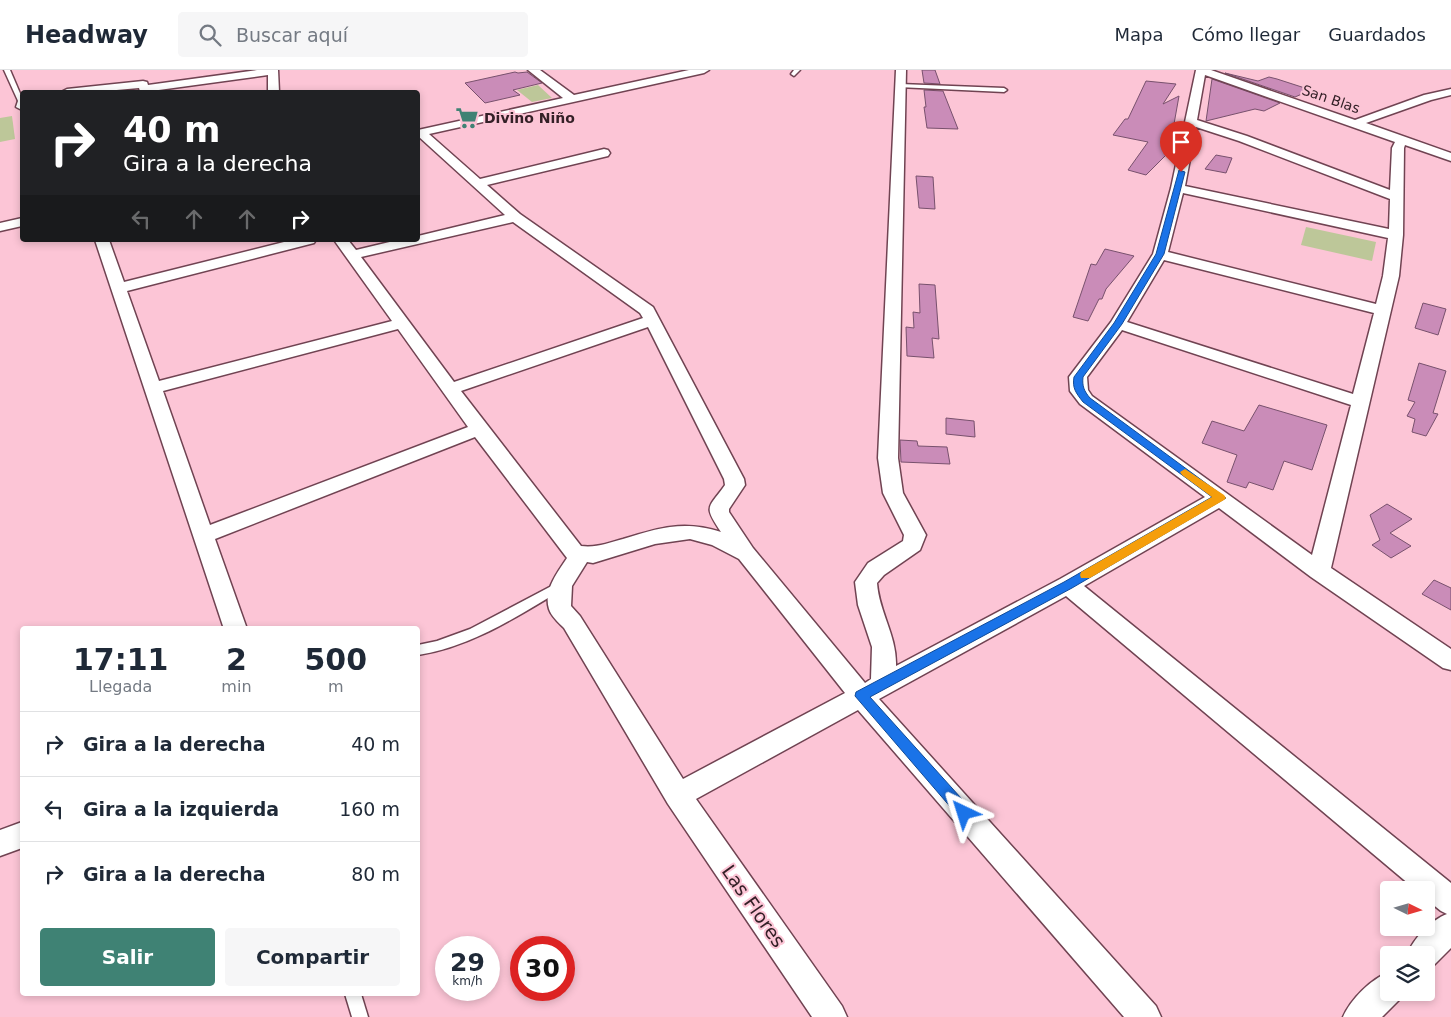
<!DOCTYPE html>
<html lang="es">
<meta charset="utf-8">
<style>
:root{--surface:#fff;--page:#f6f6f7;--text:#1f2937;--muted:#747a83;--line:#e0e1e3;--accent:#3f8274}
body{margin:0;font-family:"DejaVu Sans",sans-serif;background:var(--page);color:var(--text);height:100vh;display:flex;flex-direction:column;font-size:19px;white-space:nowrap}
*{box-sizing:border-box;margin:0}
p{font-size:16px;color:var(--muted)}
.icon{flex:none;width:28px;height:28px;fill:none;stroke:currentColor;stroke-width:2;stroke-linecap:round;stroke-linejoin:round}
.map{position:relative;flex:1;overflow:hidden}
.details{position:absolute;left:20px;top:556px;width:400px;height:370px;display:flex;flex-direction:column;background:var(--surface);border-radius:5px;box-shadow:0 2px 8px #0003}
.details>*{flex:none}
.hud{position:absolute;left:20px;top:20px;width:400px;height:152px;border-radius:5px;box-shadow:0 2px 8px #0003;background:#202124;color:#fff;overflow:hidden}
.needle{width:32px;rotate:95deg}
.fabs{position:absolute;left:1380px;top:811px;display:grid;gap:10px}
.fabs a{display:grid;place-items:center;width:55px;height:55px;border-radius:5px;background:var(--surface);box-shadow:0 2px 8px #0003;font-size:25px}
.speed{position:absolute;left:435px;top:866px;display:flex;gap:10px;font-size:25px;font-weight:700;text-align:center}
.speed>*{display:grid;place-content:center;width:65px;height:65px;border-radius:50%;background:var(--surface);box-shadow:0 2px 8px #0003;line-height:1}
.speed small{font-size:12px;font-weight:400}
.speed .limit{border:8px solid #d22;background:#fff;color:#111}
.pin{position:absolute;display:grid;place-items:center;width:42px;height:42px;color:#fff;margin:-51px -21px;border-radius:50% 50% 50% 0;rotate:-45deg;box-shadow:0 0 5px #0007}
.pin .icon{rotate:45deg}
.me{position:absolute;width:55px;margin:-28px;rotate:319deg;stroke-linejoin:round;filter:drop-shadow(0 0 4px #0008)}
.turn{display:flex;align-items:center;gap:18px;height:105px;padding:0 20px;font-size:22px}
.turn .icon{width:65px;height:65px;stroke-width:2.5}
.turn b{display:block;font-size:35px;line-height:42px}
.lanes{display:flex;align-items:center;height:48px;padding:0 20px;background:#0003;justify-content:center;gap:25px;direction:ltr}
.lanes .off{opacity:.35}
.eta{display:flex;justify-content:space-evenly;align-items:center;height:85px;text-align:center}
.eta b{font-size:30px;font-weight:700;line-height:35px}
.action{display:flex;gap:10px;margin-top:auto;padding:10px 20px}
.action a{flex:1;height:58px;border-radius:5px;background:var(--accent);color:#fff;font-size:20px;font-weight:700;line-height:58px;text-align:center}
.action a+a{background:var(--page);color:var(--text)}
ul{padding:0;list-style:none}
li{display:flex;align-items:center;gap:15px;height:65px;padding:0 20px;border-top:1px solid var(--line)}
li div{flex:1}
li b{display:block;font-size:19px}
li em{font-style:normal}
header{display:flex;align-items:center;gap:30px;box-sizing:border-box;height:70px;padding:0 25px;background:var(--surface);border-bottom:1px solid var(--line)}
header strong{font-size:24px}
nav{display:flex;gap:28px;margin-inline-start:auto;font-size:18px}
.search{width:350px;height:45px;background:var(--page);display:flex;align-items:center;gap:12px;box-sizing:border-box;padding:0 18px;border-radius:5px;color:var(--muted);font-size:19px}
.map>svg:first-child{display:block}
</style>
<header>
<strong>Headway</strong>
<div class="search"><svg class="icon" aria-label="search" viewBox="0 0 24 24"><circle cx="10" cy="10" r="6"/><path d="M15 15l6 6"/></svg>Buscar aquí</div>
<nav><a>Mapa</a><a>Cómo llegar</a><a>Guardados</a></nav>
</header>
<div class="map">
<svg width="1451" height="947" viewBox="0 0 1451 947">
<rect width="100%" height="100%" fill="#fcc5d6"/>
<g fill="#bdc799">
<polygon points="538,15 552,28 532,32 517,20"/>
<polygon points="12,46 15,69 0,72 0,48"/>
<polygon points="1306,157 1376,172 1372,191 1301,175"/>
</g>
<g fill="#ca8cb8" stroke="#78516d">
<polygon points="922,0 935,0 940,14 924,13"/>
<polygon points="515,2 518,3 527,2 542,13 513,20 520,25 485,33 465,13"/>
<polygon points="1225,3 1258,11 1269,7 1277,9 1311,20 1295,27"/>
<polygon points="1212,9 1280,33 1264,41 1255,39 1206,51"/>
<polygon points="1146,11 1176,14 1163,34 1179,26 1174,54 1181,53 1167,78 1172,79 1146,105 1128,100 1148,72 1113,65 1125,49 1128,49"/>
<polygon points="924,20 943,21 958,59 927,58 924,37 926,37"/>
<polygon points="1216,85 1232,88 1226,103 1205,99"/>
<polygon points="916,106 933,107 935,139 919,138"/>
<polygon points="1105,179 1134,186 1106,219 1102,229 1099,229 1088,251 1073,247 1091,194 1096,195"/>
<polygon points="919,214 935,215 939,269 932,268 934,288 907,286 906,257 914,258 913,242 920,243"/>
<polygon points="1423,233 1446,239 1438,265 1415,258"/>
<polygon points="1419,293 1446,301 1433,343 1438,344 1426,366 1412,362 1415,349 1407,346 1415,332 1408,330"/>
<polygon points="1259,335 1327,355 1312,400 1284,391 1273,420 1249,412 1246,418 1227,412 1237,385 1202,373 1212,351 1244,361"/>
<polygon points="946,348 974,351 975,367 946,364"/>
<polygon points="900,370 917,371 918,376 947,377 950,394 901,392"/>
<polygon points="1387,434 1412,449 1390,463 1411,476 1391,488 1372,475 1380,470 1370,445"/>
<polygon points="1434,510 1451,518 1451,540 1422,524"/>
</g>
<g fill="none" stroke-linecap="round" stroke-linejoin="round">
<defs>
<g id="service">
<polygon points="4,0 10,0 22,28 22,35 19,33"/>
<polygon points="794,0 800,0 794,6 791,4"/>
<polygon points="900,14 1004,18 1007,20 1004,22 898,17"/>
<path d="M561,511L565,512L567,515L565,518C519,545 472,577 418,585V575L437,571L470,559Z"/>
<polygon points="345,924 361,924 368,947 352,947"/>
</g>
<g id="minor">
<polygon points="257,0 278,0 279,22 268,22 268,5 144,22 140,21 139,18 94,22 61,22 67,19 143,11 147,12 148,15"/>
<path d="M528,0H540L574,25L689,0H709L704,3L429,64L480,109L604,79L608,80L610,83L608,86L487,115L520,144L653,237L744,409L745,415L729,439V442L753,478L865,613L871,609L872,577L858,535L855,512L868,493L903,471L904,465L883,423L878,388L896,0H906L898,388L903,423L926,465L920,480L884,505L877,513C879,542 897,566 896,596L1060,509L1205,427L1080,334L1070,321L1069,307L1111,252L1153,184L1171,118L1196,0H1211L1355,50L1424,25L1451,19V25L1431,30L1366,53L1451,83V91L1405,75L1404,78L1403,165L1399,206L1331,498L1451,579V600L1443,598L1311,507L1219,438L1084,516L1451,813V878L1433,896L1426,898V885H1407C1413,869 1431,850 1447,844L1441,841L1426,829V820H1416L1066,526L879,629L1156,936L1161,947H1124L858,640L696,729L842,936L847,947H812L668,734L564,558C559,553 551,546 549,539C543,520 558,502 567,488L475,367L215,469L247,559H224L95,170H109L124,212L292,170H316L314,173L127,221L159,311L392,251L334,170H348L356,180L398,170H418V166L505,145L418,66V60L563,28ZM1205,5L1395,72L1392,78L1390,120L1247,66L1197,50ZM1196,57L1239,71L1390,129L1389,159L1185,116ZM1183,123L1388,168L1383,206L1376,234L1168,182ZM513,152L640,243L643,248L454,312L361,187ZM1164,190L1374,243L1353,324L1127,252ZM648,257L724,409L725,415C708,439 703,435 721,462C684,450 658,458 623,469C608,473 596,478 581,476L461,321ZM398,259L468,357L210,455L163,321ZM1122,260L1351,335L1312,485L1092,326L1088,320L1087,307ZM690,469L712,475L739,489L845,623L683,709L580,546L571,536L572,516L587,492L593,493L655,474Z"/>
<polygon points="22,30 22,40 16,37 18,31"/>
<polygon points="22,148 22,156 0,161 0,153"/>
<polygon points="22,752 22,778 0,786 0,760"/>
<path d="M1389,902V922H1403L1400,929L1382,947H1343C1351,929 1370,910 1389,902Z"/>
</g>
</defs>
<use href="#service" stroke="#704352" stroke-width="3"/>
<use href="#minor" stroke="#704352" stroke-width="3"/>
<use href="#service" fill="#fff" fill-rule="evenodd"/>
<use href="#minor" fill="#fff" fill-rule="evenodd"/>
</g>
<path fill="#1a73e8" stroke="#114b97" d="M1179,100L1185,102L1164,184L1122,254L1083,307C1082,316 1084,321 1090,328L1226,428L1072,518L870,627L970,738L972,743L970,747L964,749L959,747L855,626L856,622L1064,512L1212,427L1083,332C1076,323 1072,318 1074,307L1114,253L1156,184Z"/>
<polygon fill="#f59e0b" points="1185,399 1224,425 1226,428 1224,430 1090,508 1081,508 1080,505 1081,502 1212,427 1182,405 1180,402"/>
<defs>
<symbol id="supermarket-bare" viewBox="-9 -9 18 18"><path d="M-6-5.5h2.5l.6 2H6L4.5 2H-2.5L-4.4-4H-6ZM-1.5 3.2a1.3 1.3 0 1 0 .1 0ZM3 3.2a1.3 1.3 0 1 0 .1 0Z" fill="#3f8274" stroke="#fcc5d6" stroke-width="2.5" paint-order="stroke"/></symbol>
</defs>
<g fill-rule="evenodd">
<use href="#supermarket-bare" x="451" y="32" width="32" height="32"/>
</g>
<g text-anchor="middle" stroke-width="4" stroke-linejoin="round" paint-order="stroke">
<g font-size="14" fill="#342027" stroke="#fcc5d6">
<text transform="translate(1331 29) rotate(19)" y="5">San Blas</text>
</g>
<g font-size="14" font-weight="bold" fill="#342027" stroke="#fcc5d6" text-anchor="start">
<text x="484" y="53">Divino Niño</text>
</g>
<g font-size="19" fill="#342027" stroke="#fcc5d6">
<text transform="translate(754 836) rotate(55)" y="7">Las Flores</text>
</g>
</g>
</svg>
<div class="fabs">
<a><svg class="needle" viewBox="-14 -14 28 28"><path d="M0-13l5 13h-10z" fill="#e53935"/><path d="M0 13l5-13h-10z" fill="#747a83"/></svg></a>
<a><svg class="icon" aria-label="layers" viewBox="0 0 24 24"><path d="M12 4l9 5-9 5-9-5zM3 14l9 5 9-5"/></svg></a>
</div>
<div class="speed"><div>29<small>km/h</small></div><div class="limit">30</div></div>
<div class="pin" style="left:1181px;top:102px;background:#d93025"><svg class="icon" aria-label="arrive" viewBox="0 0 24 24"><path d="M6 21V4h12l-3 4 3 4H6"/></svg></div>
<svg class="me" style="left:964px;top:743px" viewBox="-20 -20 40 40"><path d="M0-17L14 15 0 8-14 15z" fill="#1a73e8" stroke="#fff" stroke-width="4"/></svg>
<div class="hud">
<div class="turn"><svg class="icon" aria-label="right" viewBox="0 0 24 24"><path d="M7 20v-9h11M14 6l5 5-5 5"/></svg><div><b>40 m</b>Gira a la derecha</div></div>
<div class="lanes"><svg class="icon off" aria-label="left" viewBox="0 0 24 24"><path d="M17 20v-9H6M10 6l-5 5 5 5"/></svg><svg class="icon off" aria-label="ahead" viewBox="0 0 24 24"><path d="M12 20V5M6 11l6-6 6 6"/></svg><svg class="icon off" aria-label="ahead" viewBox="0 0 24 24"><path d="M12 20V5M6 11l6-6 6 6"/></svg><svg class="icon" aria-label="right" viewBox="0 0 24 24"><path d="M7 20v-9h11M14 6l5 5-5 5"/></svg></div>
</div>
<section class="details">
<div class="eta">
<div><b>17:11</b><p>Llegada</p></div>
<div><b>2</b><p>min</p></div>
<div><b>500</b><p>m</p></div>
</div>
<ul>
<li><svg class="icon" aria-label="right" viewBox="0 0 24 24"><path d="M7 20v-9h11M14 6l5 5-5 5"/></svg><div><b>Gira a la derecha</b></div><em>40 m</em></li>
<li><svg class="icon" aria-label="left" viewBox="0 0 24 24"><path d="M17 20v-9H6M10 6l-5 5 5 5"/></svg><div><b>Gira a la izquierda</b></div><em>160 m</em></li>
<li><svg class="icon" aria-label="right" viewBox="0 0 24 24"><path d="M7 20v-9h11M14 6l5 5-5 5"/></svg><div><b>Gira a la derecha</b></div><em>80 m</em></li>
</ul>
<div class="action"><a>Salir</a><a>Compartir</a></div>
</section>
</div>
